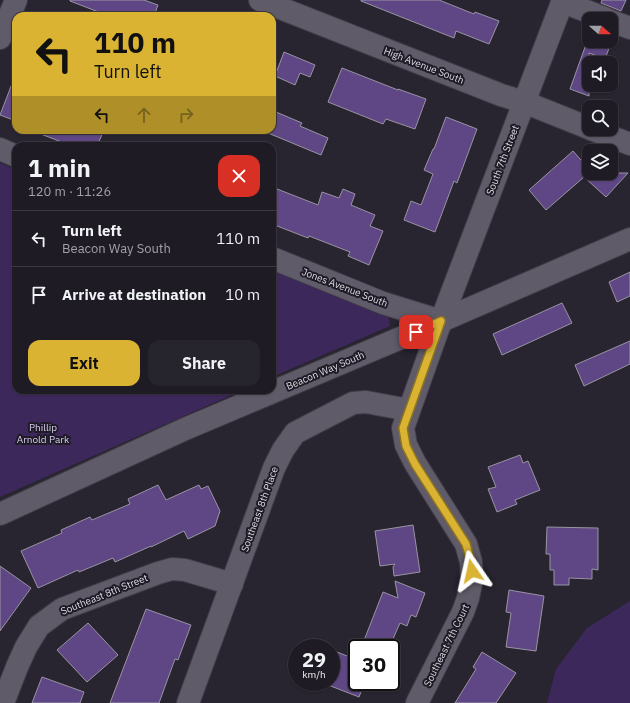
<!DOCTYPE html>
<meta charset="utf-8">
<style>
:root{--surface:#1e1b24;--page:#26242c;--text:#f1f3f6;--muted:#a1a1a6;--line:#3c3941;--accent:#dab333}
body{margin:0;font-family:"IBM Plex Sans",sans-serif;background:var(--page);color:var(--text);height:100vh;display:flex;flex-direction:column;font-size:15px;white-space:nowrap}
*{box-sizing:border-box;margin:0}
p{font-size:13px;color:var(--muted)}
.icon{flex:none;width:22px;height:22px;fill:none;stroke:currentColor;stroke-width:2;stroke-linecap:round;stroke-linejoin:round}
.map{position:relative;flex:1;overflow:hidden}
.panel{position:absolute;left:12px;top:142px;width:264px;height:252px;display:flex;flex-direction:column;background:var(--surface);border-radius:12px;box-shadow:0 1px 3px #0004,0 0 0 1px var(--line)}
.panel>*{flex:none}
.guide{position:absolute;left:12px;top:12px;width:264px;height:122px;border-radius:12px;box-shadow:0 1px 3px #0004,0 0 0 1px var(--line);background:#dab333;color:#111;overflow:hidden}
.needle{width:26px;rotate:111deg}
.controls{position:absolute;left:582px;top:12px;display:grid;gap:8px}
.controls a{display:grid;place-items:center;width:36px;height:36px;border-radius:8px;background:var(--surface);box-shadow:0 1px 3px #0004,0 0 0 1px var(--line);font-size:20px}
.speed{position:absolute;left:288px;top:639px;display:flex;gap:8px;font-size:20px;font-weight:700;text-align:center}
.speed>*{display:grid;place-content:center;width:52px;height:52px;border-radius:50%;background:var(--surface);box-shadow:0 1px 3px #0004,0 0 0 1px var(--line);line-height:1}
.speed small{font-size:10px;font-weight:400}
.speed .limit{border:2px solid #111;border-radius:6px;background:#fff;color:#111}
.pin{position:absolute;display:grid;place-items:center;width:34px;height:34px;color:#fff;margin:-17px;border-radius:8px;box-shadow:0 2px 6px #0006}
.me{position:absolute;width:44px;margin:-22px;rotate:349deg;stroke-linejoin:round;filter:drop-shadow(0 0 3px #0008)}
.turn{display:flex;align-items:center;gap:14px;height:84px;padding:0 16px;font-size:18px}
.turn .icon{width:52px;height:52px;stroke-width:2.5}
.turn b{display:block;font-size:28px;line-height:34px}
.lanes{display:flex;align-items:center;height:38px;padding:0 16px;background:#0003;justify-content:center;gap:20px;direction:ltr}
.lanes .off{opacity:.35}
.round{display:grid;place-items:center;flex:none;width:42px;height:42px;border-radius:12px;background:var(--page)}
.headline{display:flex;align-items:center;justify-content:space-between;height:68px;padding:0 16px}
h1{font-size:24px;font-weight:700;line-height:30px}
.button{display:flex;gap:8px;margin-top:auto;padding:8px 16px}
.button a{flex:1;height:46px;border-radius:12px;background:var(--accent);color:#111;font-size:16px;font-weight:700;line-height:46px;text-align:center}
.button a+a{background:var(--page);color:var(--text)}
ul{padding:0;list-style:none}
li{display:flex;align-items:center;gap:12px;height:56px;padding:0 16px;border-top:1px solid var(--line)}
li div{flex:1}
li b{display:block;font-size:15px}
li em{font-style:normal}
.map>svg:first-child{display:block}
</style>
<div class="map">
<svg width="630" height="703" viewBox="0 0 630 703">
<rect width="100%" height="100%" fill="#282430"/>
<g fill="#3d285b">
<polygon points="0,163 16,170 16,390 243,390 0,497"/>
<polygon points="272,269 388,314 390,326 272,377"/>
<polygon points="630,601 630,703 547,703 556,669 587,628"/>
</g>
<g fill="#5f4785" stroke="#9994a2">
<polygon points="70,0 144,0 158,5 154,16 109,16 70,1"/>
<polygon points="361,0 439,0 474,14 475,12 499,21 489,44 456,31 454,38 361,1"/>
<polygon points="602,0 626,0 621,11 601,3"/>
<polygon points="611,34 614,35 605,59 589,53 589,96 570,89 589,36 589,41 611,41"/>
<polygon points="284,52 315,65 310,77 300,73 295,85 275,76"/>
<polygon points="342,68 398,90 398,89 426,99 415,129 386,119 383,124 328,102"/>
<polygon points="15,76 16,76 16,121 0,115"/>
<polygon points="276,112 302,123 300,126 328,138 321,155 268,133 269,130 272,130 272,122"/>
<polygon points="446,117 477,129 457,183 454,181 435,232 404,220 411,201 421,205 433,174 424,170 433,149 434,149"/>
<polygon points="34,130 104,130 97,146 72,146 33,131"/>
<polygon points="573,151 589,169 589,172 588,173 628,173 606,197 584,177 546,210 529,190"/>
<polygon points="272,187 318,205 322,192 339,198 343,189 355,194 351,205 375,215 370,226 383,231 369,265 348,256 350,252 309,236 308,238 272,224"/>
<polygon points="630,272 630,296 617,302 609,282"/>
<polygon points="562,303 572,323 502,355 493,334"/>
<polygon points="630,341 630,364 584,386 575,365"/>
<polygon points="520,455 523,463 528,461 540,490 515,500 517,504 497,512 488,489 496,487 488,467"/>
<polygon points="158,485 166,500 199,485 201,489 208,486 220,511 215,526 188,539 184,531 151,547 151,546 115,562 113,558 79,572 78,570 38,588 21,551 62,533 61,530 90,517 92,520 130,504 128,499"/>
<polygon points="413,525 420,572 394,576 393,567 395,564 380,566 375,531"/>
<polygon points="547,527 598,528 598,570 592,569 592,579 569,578 569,585 554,585 554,570 550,570 550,554 546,554"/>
<polygon points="0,566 31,588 0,631"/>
<polygon points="395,581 425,593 416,617 411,615 407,626 400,623 389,648 361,648 383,592 398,598"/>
<polygon points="509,590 544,596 536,651 506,647 511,613 506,612"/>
<polygon points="146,609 191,625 178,660 175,659 159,703 110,703"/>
<polygon points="88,623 118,655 87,682 57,650"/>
<polygon points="337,652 357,660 357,682 365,682 359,697 323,683 324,682 331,682 331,668"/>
<polygon points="482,652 516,673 496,703 455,703 476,669 473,667"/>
<polygon points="42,677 84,692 80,703 32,703"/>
</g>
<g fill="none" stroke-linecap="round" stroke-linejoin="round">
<defs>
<g id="minor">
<polyline points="260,0 501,95 524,102 589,128"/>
<polyline points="563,2 607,19"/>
<polyline points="611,21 630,28"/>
<polyline points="0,38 16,0"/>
<polyline points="591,129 630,144"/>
<polyline points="0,149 16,156"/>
<polyline points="272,258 383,303 441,321"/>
<polyline points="0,514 185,429 441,321 630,239"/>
<polyline points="3,703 17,667 26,647 39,626 62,609 158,573 172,569 185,570 232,584"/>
<polyline points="188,703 274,468 283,450 295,433 353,403 366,402 409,410"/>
<polyline points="417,703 463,612 468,598 472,579 471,562 466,544 415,463 406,445 403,428 441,321 563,0"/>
</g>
</defs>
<use href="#minor" stroke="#423e48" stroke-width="24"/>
<use href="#minor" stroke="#605b69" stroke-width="22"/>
</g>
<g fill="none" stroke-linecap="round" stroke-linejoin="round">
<defs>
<polyline id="route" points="416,332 441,321 403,428 406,446 415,464 466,544 471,562 472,571"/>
</defs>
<use href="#route" stroke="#8e7421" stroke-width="10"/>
<use href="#route" stroke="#dab333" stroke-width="7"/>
</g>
<g text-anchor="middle" stroke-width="4" stroke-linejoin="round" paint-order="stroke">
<g font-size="10" fill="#dddae2" stroke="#1f1b26">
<text transform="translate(424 65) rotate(21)" y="4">High Avenue South</text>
<text transform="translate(502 160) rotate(-69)" y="4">South 7th Street</text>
<text transform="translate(345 287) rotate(21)" y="4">Jones Avenue South</text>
<text transform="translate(325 370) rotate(-23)" y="4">Beacon Way South</text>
<text transform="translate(259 509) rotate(-70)" y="4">Southeast 8th Place</text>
<text transform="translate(104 594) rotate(-22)" y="4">Southeast 8th Street</text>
<text transform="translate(446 645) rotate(-64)" y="4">Southeast 7th Court</text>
</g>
<g font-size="10" fill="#d8ccf1" stroke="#1f1b26">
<text x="43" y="431">Phillip<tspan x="43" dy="12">Arnold Park</tspan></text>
</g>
</g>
</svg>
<div class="controls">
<a><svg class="needle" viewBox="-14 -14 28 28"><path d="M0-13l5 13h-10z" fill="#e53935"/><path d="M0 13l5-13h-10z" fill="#a1a1a6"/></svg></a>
<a><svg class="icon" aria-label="sound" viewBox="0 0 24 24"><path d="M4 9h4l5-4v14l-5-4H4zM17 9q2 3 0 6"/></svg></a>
<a><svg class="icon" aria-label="search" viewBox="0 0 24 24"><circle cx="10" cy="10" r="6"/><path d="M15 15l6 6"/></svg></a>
<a><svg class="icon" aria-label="layers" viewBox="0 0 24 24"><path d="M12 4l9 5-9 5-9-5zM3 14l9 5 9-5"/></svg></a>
</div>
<div class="speed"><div>29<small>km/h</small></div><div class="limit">30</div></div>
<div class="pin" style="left:416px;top:332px;background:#d93025"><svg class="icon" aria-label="arrive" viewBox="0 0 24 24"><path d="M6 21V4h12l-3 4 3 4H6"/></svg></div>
<svg class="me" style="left:472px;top:571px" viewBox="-20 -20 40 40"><path d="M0-17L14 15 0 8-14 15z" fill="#dab333" stroke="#fff" stroke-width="4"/></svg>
<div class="guide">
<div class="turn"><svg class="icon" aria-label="left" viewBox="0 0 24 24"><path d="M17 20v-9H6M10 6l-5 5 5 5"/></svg><div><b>110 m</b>Turn left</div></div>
<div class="lanes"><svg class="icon" aria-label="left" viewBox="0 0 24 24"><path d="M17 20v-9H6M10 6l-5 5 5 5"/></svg><svg class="icon off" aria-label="ahead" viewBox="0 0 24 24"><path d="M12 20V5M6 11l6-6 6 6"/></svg><svg class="icon off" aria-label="right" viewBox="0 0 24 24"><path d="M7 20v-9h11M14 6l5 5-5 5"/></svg></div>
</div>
<section class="panel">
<div class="headline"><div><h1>1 min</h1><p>120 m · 11:26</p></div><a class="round" style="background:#d93025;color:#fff"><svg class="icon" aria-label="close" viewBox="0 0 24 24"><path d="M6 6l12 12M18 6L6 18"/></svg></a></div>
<ul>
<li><svg class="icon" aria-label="left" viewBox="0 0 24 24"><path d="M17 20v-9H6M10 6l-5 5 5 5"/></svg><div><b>Turn left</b><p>Beacon Way South</p></div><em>110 m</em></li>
<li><svg class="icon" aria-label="arrive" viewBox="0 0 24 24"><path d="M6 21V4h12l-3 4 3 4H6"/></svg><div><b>Arrive at destination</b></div><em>10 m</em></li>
</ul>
<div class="button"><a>Exit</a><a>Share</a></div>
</section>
</div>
